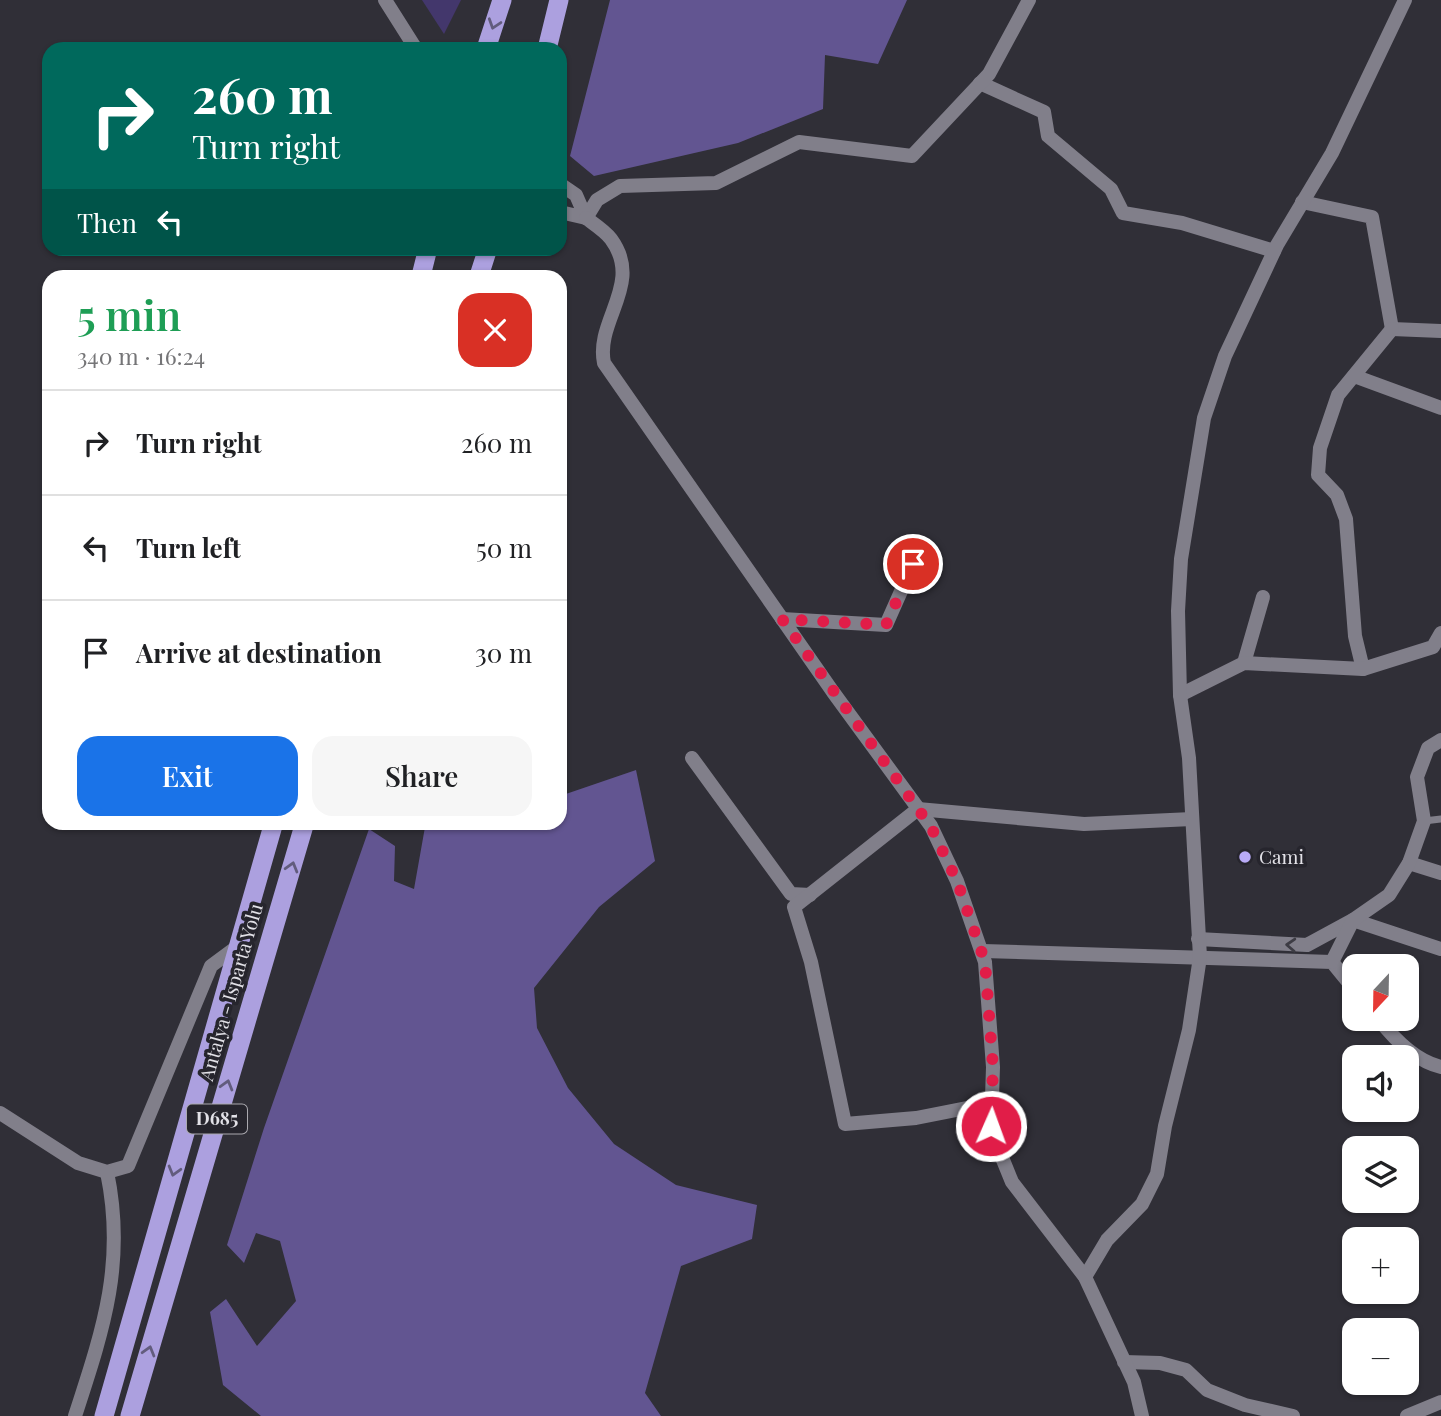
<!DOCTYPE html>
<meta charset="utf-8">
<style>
:root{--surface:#fff;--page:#f6f6f6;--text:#202124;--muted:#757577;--line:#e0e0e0;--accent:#1a73e8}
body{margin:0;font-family:"Playfair Display",serif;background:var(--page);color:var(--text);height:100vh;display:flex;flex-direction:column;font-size:26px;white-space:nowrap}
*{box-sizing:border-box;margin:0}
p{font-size:23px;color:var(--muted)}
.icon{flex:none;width:38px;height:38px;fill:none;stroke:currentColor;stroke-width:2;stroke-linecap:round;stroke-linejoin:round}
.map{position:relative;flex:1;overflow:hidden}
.drawer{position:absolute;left:42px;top:270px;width:525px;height:560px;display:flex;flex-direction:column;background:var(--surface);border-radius:21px;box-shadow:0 2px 5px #0004}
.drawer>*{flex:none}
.hud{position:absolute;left:42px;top:42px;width:525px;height:214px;border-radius:21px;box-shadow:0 2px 5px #0004;background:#00695c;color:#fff;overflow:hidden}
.needle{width:46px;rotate:202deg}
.tools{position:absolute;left:1342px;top:954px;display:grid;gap:14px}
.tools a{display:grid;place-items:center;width:77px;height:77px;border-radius:14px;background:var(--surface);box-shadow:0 2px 5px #0004;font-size:35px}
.pin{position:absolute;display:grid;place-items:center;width:60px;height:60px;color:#fff;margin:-30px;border:4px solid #fff;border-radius:50%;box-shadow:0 2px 7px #0007}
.me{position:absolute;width:77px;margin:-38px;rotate:2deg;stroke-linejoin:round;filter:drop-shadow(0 0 5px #0008)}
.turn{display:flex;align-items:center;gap:24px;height:147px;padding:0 35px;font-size:32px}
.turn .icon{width:91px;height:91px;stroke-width:2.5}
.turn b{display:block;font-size:49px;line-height:60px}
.then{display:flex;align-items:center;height:66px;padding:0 35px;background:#0003;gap:14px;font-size:26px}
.round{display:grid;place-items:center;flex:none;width:74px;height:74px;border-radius:21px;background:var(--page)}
.summary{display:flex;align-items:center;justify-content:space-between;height:119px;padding:0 35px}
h1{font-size:42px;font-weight:600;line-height:52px;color:#1e9e55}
.action{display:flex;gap:14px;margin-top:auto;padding:14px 35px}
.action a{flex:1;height:80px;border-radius:21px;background:var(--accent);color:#fff;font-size:28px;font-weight:600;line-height:80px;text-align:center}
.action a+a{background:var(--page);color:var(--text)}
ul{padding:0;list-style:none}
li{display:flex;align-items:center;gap:21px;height:105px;padding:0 35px;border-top:2px solid var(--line)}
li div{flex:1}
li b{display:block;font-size:26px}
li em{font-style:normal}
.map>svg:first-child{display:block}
</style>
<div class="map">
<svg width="1441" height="1416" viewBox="0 0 1441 1416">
<rect width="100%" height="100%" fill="#302f37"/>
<polygon fill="#43376c" points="422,0 461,0 444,34"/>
<g fill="#625591">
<polygon points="610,0 907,0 878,64 825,55 823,109 738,143 594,176 570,156"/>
<polygon points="636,770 655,861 599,907 534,988 537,1028 568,1088 614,1144 676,1185 757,1205 752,1239 681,1266 645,1393 661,1416 261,1416 223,1385 210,1312 226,1299 257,1346 296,1301 280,1241 256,1233 244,1263 227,1245 264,1128 369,829 395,846 394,881 414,889 425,827 421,823 560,822 560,796"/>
</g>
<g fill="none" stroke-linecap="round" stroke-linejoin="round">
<polyline stroke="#817f8a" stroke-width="7" points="1424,821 1441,819"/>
<g stroke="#817f8a" stroke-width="14">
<polyline points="980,83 1044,112 1048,136 1111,189 1123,213 1182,223 1274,251"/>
<polyline points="1302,202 1372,217 1392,329 1441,331"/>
<polyline points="586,218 597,200 620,186 716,183 799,142 912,156 989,74 1029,0"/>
<polyline points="1354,376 1441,408"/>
<polyline points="782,619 886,625 922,544"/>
<polyline points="1244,663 1263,597"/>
<polyline points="1363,669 1355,636 1346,519 1337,495 1318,475 1320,448 1338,395 1392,329"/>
<polyline points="1180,695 1244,663 1363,669 1433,647 1441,633"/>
<polyline points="692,758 791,894 810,895"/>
<polyline points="1409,863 1441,873"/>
<polyline points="1198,939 1307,945 1353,920 1441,949"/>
<polyline points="983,951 1332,962 1354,989"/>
<polyline points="1332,962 1353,920 1389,895 1409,863 1424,821 1417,777 1428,748 1441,740"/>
<path d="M1378,1018C1394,1039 1416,1061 1441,1067"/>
<polyline points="992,1103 916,1118 845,1124 811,962 794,907 918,809 1084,824 1192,819"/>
<polyline points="0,1113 78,1163 107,1172 128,1166 211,966 238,946"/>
<polyline points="1085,1277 1107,1240 1142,1204 1157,1174 1165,1126 1189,1030 1200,957 1189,758 1180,695 1178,611 1181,559 1204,418 1225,356 1277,245 1332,153 1405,0"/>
<polyline points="1124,1362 1160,1363 1186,1370 1207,1390 1245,1405 1293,1416"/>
<path d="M75,1416C103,1330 126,1263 107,1172"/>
<polyline points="1407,1416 1441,1402"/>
</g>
<g stroke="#817f8a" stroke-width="14">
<polyline points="385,0 416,49"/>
<polyline points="560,184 576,195 586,218 560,212"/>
<path d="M586,218C594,224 605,231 611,239C644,284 595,320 604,363L833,692L931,826L957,881L985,962L993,1067L991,1127L1001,1155L1012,1182L1085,1277L1134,1382L1142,1416"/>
</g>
<g stroke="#aca0df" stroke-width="19">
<polyline points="486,49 502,0"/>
<polyline points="547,49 559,0"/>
<polyline points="421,276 428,248"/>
<polyline points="479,276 488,248"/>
<polyline points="104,1416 274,822"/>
<polyline points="130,1416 305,822"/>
</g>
</g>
<defs><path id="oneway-chevron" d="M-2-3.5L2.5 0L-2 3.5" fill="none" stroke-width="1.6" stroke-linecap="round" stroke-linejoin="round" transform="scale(1.75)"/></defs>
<g stroke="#625c7d">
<use href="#oneway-chevron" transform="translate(494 24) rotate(108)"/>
<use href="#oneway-chevron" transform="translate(292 867) rotate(-74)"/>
<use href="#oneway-chevron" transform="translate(227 1085) rotate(-74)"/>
<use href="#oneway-chevron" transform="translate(174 1171) rotate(106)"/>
<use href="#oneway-chevron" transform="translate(149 1351) rotate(-74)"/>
</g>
<use stroke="#3d3c44" href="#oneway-chevron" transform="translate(1291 945) rotate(-177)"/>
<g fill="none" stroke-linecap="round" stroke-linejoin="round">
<polyline stroke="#e11d48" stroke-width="12" stroke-dasharray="0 21.6" points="913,564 886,625 782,619 931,827 957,881 985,962 993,1067 991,1126"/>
</g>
<circle fill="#b9abf7" stroke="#26252d" stroke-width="2.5" cx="1245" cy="857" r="7"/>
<g text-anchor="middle" stroke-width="7" stroke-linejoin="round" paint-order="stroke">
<rect fill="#26252d" stroke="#aaa9af" stroke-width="2" x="187" y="1104.5" width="60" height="29" rx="5"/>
<g font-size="18" font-weight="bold" fill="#e2e1e7">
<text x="217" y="1125">D685</text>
</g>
<g font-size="19" fill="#e2e1e7" stroke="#26252d" text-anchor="start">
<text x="1259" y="864">Cami</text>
</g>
<g font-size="19" fill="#e2e1e7" stroke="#26252d">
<text transform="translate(231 992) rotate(-74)" y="7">Antalya - Isparta Yolu</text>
</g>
</g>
</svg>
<div class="tools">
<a><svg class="needle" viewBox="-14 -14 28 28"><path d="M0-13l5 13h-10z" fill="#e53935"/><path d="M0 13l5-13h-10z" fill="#757577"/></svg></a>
<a><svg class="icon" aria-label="sound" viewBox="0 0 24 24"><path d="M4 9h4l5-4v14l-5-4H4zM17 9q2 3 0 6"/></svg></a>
<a><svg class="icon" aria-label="layers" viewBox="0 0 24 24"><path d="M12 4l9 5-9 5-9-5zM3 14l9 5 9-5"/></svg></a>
<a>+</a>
<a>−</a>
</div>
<div class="pin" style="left:913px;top:564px;background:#d93025"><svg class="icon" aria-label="arrive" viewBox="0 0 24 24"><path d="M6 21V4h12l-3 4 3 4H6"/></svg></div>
<svg class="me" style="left:991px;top:1126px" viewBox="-20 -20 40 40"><circle r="17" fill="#e11d48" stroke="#fff" stroke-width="3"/><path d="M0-11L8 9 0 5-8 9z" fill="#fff"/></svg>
<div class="hud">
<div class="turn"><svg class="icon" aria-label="right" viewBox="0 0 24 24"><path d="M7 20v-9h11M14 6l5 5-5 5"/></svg><div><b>260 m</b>Turn right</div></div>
<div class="then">Then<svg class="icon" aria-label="left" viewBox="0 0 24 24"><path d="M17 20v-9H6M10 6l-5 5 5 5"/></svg></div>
</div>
<section class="drawer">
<div class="summary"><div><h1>5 min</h1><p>340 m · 16:24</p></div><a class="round" style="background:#d93025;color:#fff"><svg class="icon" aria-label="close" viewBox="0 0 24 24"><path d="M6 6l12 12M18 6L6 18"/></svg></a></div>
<ul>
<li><svg class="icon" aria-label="right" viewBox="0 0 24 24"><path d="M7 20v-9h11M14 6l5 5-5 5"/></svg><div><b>Turn right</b></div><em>260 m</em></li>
<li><svg class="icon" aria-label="left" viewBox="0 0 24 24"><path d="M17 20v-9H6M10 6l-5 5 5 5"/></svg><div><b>Turn left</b></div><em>50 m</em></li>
<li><svg class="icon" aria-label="arrive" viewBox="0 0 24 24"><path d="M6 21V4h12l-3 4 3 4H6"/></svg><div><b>Arrive at destination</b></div><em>30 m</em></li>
</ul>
<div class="action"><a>Exit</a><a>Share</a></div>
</section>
</div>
